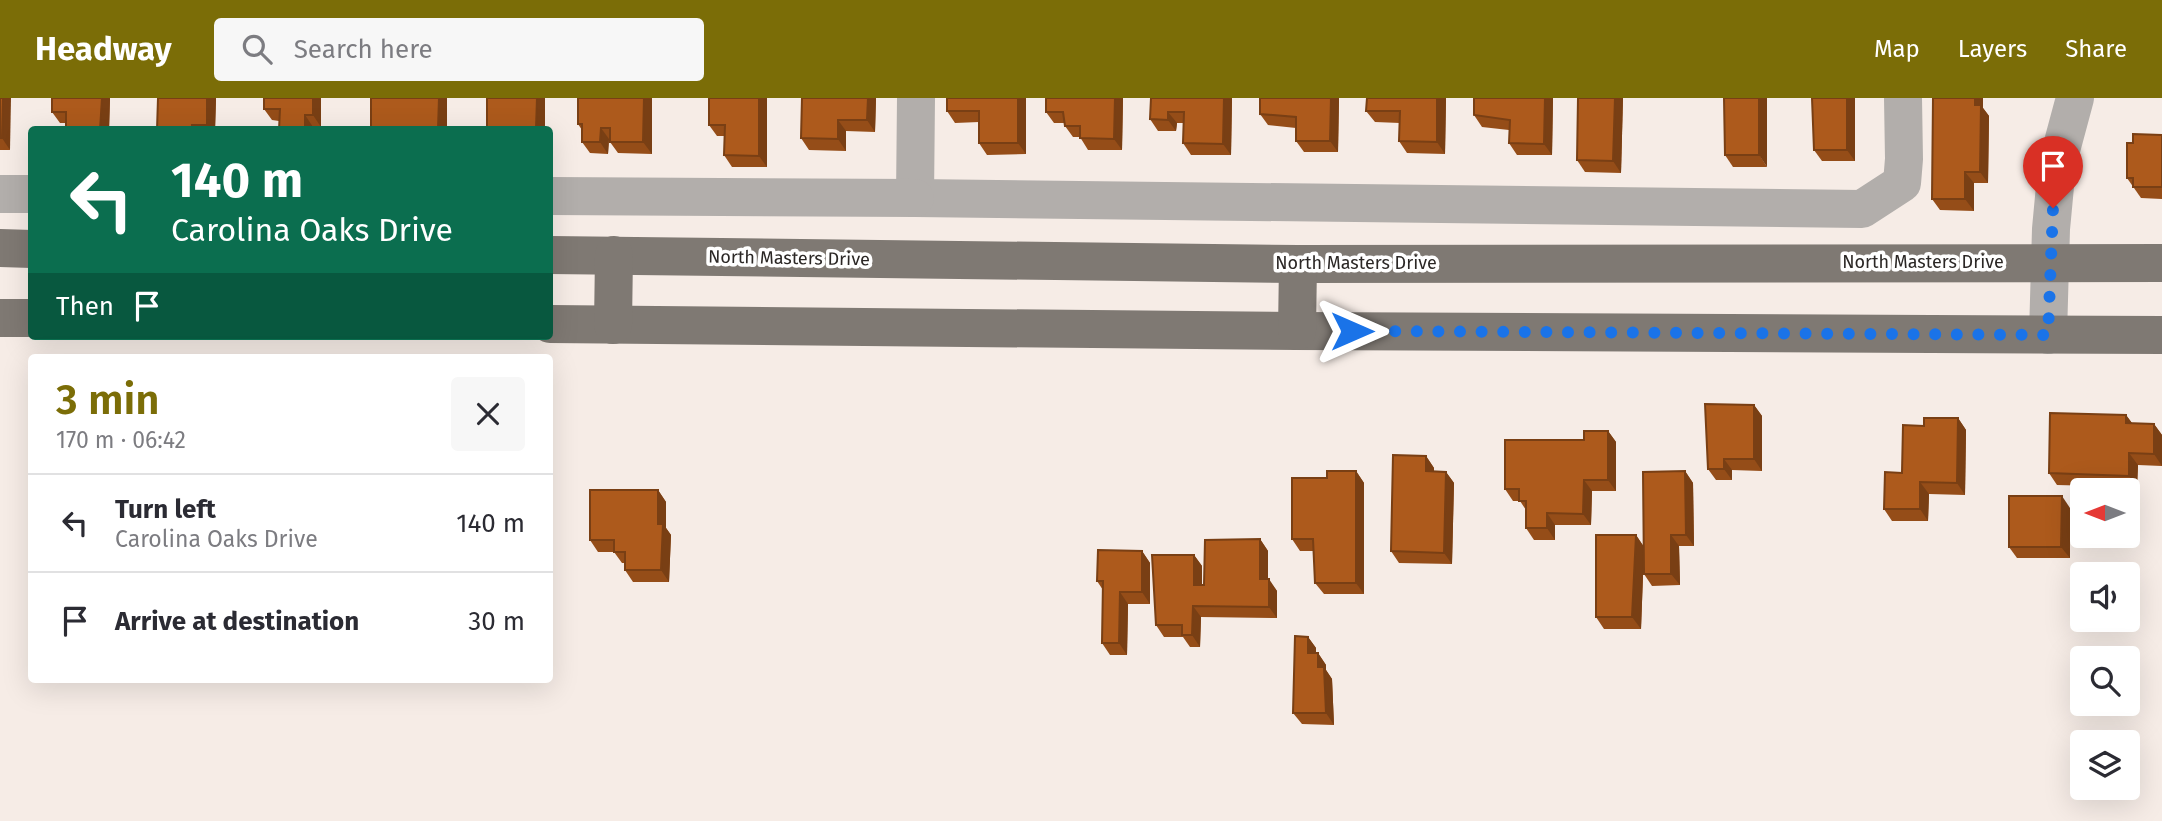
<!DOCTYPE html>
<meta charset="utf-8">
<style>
:root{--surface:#fff;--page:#f7f7f7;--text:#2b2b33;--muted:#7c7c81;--line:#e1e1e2;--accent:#7b6d07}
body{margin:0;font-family:"Fira Sans",sans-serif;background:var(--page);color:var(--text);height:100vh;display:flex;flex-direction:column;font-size:26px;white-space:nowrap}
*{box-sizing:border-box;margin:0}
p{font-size:23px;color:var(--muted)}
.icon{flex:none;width:38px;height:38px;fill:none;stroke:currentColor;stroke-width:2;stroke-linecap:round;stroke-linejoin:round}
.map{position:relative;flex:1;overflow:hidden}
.panel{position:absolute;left:28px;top:256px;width:525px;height:329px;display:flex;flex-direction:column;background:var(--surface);border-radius:7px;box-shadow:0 7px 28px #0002}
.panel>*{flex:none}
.hud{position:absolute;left:28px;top:28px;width:525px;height:214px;border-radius:7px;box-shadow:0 7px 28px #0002;background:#0b6e4f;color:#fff;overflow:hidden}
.needle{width:46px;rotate:270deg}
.fabs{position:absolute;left:2070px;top:380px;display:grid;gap:14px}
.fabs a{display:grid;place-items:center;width:70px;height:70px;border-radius:7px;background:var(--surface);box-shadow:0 7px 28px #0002;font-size:35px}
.pin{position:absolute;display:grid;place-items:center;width:60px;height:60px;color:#fff;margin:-72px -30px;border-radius:50% 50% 50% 0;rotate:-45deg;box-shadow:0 0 7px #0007}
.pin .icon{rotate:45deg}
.me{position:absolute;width:77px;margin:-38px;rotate:90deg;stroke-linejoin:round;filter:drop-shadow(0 0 5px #0008)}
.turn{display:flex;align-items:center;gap:24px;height:147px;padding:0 28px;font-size:32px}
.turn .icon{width:91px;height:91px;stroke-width:2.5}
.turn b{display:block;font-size:49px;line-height:60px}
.then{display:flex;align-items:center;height:66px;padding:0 28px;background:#0003;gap:14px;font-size:26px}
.round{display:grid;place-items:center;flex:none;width:74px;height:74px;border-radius:7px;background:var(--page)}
.overview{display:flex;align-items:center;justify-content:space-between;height:119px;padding:0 28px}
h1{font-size:42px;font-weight:600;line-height:52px;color:var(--accent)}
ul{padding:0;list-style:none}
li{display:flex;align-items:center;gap:21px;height:98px;padding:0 28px;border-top:2px solid var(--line)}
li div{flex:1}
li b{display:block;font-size:26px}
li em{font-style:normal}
header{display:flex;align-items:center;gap:42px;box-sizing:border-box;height:98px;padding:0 35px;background:var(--accent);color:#fff}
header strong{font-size:33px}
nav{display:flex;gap:38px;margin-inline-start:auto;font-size:24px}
.search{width:490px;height:63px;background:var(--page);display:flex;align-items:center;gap:18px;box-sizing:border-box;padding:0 24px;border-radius:7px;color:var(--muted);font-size:26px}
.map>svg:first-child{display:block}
</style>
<header>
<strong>Headway</strong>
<div class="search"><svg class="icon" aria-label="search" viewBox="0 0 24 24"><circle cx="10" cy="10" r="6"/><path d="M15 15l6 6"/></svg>Search here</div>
<nav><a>Map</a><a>Layers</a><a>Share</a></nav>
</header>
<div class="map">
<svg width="2162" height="723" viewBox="0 0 2162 723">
<rect width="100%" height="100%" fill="#f6ece6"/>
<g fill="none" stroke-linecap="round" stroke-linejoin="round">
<g stroke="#b2aeab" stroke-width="38">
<polyline points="916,0 915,100 1862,111 1902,85 1904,61 1903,0"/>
<polyline points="0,96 32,96"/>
<polyline points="550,98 915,100"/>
<polyline points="2048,237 2051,131 2057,67 2075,0"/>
</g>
<g stroke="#7f7973" stroke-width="38">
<polyline points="0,150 32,151"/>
<polyline points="550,157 1298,166 2162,165"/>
<polyline points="0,220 32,220"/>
<polyline points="550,226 1297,233 2162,237"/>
<polyline points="613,227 614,157"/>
<polyline points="1297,233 1298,166"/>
</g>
</g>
<g fill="#954d18">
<polygon points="0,0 10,52 0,52"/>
<polygon points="110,0 109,32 66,32 66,25 60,25 52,14"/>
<polygon points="216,0 215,32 157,32"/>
<polygon points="321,0 321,29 313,29 279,23 272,22 264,11"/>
<polygon points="578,0 652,0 652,56 618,55 610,44 610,41 609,41 608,56 590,55 582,44 582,32 578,26"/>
<polygon points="709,0 767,0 767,69 732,69 724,57 724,38 717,38 709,27"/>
<polygon points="876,0 875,34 846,33 846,53 809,52 801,40"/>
<polygon points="1026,0 1026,56 987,57 979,45 979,24 955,25 947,13"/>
<polygon points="1123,0 1122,52 1088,52 1080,39 1073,39 1065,28 1065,25 1054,25 1046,14"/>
<polygon points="1151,0 1232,0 1231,57 1191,57 1183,45 1184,25 1177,25 1176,33 1158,33 1150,21"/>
<polygon points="1260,0 1339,0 1338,54 1304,54 1296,43 1296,30 1268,27 1260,16"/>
<polygon points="1367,0 1446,0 1445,56 1407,55 1399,43 1400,25 1375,24 1366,13"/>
<polygon points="1474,0 1553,0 1552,57 1517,57 1509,45 1509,32 1482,29 1474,17"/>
<polygon points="1578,0 1623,0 1621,75 1585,74 1577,62"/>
<polygon points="1724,0 1767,69 1733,69 1725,57"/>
<polygon points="1855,0 1855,63 1822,63 1814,52"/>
<polygon points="1983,0 1983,10 1989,18 1988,85 1974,85 1974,113 1940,112 1932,101"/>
<polygon points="2162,37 2162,101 2141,100 2127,80 2133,45"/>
<polygon points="1754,307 1762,318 1762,373 1732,372 1732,382 1716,382 1708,371"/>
<polygon points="2126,317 2132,325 2154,326 2162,337 2162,368 2138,367 2137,389 2057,387 2049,375"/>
<polygon points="1958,320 1966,332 1965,397 1929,396 1928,423 1892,423 1884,411 1902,375 1924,328"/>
<polygon points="1608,333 1616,344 1616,393 1592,393 1591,427 1555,427 1555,442 1534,442 1526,430 1526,412 1520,403 1513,403 1505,391 1584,342"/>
<polygon points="1426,358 1434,370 1434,374 1446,374 1454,385 1452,466 1399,465 1391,453"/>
<polygon points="1356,373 1364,385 1364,496 1324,496 1315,485 1314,453 1300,453 1292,441 1327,380"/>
<polygon points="1685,373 1693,385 1694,448 1679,448 1680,487 1652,488 1644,476 1644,452 1641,531 1604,531 1596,519 1636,437 1644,449"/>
<polygon points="658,392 666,404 666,430 671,437 669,484 633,484 625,472 625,465 622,465 614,454 598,454 590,442"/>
<polygon points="2070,410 2070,460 2017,460 2009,449"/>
<polygon points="1260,441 1268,453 1268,481 1277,493 1277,520 1201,519 1200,549 1190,549 1183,539 1164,539 1156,527 1194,457 1202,468 1202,487 1204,487"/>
<polygon points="1142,453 1150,465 1150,506 1128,506 1127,557 1110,557 1102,545 1103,492 1097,483"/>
<polygon points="1308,539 1316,550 1316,555 1318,555 1326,567 1326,572 1332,581 1334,627 1302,626 1293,615"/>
</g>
<g fill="#793f14">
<polygon points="3,0 11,0 10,52 2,40"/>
<polygon points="102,0 110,0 109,32 100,32"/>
<polygon points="207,0 216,0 215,32 211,32 207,27"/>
<polygon points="313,0 321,0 321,29 313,17"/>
<polygon points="439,0 447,0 447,32 438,32"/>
<polygon points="537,0 545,0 545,32 536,32"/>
<polygon points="644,0 652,0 652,56 643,44"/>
<polygon points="759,0 767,0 767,69 759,58"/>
<polygon points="868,0 876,0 875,34 867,22"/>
<polygon points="1018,0 1026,0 1026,56 1018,45"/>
<polygon points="1115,0 1123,0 1122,52 1114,41"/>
<polygon points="1224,0 1232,0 1231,57 1223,46"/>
<polygon points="1331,0 1339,0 1338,54 1330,43"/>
<polygon points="1437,0 1446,0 1445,56 1437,44"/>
<polygon points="1545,0 1553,0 1552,57 1544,46"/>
<polygon points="1615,0 1623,0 1621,75 1613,63"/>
<polygon points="1759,0 1767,0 1767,69 1759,57"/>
<polygon points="1847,0 1855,0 1855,63 1847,52"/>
<polygon points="1975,0 1983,0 1983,10 1989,18 1988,85 1980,74"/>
<polygon points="1168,14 1177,25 1176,33 1168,22"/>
<polygon points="305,17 313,29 313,32 305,32"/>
<polygon points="838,22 846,33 846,53 838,41"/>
<polygon points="601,30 609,41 608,56 600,44"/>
<polygon points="1965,74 1974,85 1974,113 1965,101"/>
<polygon points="1754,307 1762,318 1762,373 1754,361"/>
<polygon points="2126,317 2134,328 2126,325"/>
<polygon points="1958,320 1966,332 1965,397 1957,385"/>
<polygon points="2154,326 2162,337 2162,368 2154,356"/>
<polygon points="1608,333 1616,344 1616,393 1608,382"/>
<polygon points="2129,355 2138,367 2137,389 2129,378"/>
<polygon points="1426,358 1434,370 1434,385 1426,373"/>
<polygon points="1724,361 1732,372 1732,382 1724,371"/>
<polygon points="1356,373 1364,385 1364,496 1356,485"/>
<polygon points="1685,373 1693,385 1694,448 1686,437"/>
<polygon points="1446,374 1454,385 1452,466 1444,455"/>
<polygon points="1584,382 1592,393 1591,427 1583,416"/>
<polygon points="1920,384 1929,396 1928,423 1920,411"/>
<polygon points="658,392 666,404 666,430 671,437 669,484 661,472 658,426"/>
<polygon points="2062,398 2070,410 2070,460 2061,449"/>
<polygon points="1547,415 1555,427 1555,442 1547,430"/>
<polygon points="1636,437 1644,449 1641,531 1632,519"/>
<polygon points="1671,437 1679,448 1680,487 1671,476"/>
<polygon points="1260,441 1268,453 1268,493 1260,481"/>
<polygon points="1142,453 1150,465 1150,506 1142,494"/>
<polygon points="1194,457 1202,468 1202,498 1194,487"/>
<polygon points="1269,481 1277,493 1277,520 1269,509"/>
<polygon points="1120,494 1128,506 1127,557 1119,545"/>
<polygon points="1193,508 1201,519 1200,549 1192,537"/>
<polygon points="1308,539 1316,550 1316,567 1308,555"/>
<polygon points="1318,555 1326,567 1326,572 1332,581 1334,627 1326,615 1318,569"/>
</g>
<g fill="#ad5a1c" stroke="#793f14" stroke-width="2">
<polygon points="0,0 3,0 2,40 0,40"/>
<polygon points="52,0 102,0 100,32 66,32 66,14 52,14"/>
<polygon points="158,0 207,0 207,27 192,27 192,32 157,32"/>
<polygon points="264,0 313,0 313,17 305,17 305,32 279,32 280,11 264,11"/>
<polygon points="371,0 439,0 438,32 371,32"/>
<polygon points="487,0 537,0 536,32 487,32"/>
<polygon points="578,0 644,0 643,44 610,44 610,30 601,30 600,44 582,44 582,26 578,26"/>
<polygon points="709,0 759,0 759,58 724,57 725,27 709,27"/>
<polygon points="802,0 868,0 867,22 838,22 838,41 801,40"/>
<polygon points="947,0 1018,0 1018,45 979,45 979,13 947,13"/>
<polygon points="1046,0 1115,0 1114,41 1080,40 1080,28 1065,28 1063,14 1046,14"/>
<polygon points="1151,0 1224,0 1223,46 1183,45 1184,14 1168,14 1168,22 1150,21"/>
<polygon points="1260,0 1331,0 1330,43 1296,43 1296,19 1260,16"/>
<polygon points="1367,0 1437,0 1437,44 1399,43 1400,13 1366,13"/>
<polygon points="1474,0 1545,0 1544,46 1509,45 1510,22 1474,17"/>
<polygon points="1578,0 1615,0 1613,63 1577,62"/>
<polygon points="1724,0 1759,0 1759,57 1725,57"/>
<polygon points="1812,0 1847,0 1847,52 1814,52"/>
<polygon points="1933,0 1975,0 1975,7 1981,7 1980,74 1965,74 1965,101 1932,101"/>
<polygon points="2133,36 2162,37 2162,89 2133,89 2133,80 2127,80 2127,45 2133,45"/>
<polygon points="1705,306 1754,307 1754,361 1724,361 1724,371 1708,371"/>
<rect x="31" y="307" width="1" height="79"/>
<polygon points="2050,315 2126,317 2126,325 2154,326 2154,356 2129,355 2129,378 2049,375"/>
<polygon points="1924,320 1958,320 1957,385 1920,384 1920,411 1884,411 1885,374 1902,375 1903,327 1924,328"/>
<polygon points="1584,333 1608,333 1608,382 1584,382 1583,416 1547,415 1547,430 1526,430 1526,403 1519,403 1519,391 1505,391 1505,342 1584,342"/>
<polygon points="1393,357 1426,358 1426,373 1446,374 1444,455 1391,453"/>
<polygon points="1327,373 1356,373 1356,485 1315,485 1313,441 1292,441 1292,380 1327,380"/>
<polygon points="1685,373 1686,437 1671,437 1671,476 1644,476 1643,374"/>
<polygon points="590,392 658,392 658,426 663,426 661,472 625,472 625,454 614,454 614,442 590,442"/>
<polygon points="2009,398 2062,398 2061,449 2009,449"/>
<polygon points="1596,437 1636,437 1632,519 1596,519"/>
<polygon points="1260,441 1260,481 1269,481 1269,509 1193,508 1192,537 1182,537 1182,527 1156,527 1152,457 1194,457 1194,487 1204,487 1205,442"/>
<polygon points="1098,452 1142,453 1142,494 1120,494 1119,545 1102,545 1103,483 1097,483"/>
<polygon points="1295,538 1308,539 1308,555 1318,555 1318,569 1324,569 1326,615 1293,615"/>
</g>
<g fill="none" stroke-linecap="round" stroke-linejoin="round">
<polyline stroke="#1a73e8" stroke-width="12" stroke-dasharray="0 21.6" points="1352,233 2048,237 2053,110"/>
</g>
<g text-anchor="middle" stroke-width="7" stroke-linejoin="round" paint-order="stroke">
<g font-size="18" fill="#2b2725" stroke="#fff">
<text transform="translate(789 160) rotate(1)" y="6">North Masters Drive</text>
<text x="1923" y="170">North Masters Drive</text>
<text x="1356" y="171">North Masters Drive</text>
</g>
</g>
</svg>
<div class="fabs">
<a><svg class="needle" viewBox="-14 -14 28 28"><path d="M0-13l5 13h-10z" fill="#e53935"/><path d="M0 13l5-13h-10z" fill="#7c7c81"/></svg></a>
<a><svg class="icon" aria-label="sound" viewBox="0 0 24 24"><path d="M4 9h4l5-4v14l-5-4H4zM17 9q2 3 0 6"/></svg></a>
<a><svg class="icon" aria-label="search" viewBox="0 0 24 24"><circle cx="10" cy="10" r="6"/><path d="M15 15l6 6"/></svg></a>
<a><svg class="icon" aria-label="layers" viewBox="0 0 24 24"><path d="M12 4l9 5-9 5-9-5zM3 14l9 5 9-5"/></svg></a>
</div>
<div class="pin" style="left:2053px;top:110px;background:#d93025"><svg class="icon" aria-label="arrive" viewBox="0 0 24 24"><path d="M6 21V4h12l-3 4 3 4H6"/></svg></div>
<svg class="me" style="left:1352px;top:233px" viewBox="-20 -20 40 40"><path d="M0-17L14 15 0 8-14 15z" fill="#1a73e8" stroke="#fff" stroke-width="4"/></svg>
<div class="hud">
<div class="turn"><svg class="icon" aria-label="left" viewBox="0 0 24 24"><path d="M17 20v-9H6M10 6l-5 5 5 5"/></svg><div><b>140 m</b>Carolina Oaks Drive</div></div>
<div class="then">Then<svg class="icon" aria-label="arrive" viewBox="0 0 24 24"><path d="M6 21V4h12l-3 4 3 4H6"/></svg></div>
</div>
<section class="panel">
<div class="overview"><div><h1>3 min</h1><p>170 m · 06:42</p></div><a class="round"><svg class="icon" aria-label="close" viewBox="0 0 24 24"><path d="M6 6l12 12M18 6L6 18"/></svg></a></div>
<ul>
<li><svg class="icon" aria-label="left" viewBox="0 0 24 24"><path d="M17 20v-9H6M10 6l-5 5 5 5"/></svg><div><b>Turn left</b><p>Carolina Oaks Drive</p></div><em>140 m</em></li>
<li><svg class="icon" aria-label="arrive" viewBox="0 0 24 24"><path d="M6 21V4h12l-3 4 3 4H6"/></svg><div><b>Arrive at destination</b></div><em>30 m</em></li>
</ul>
</section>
</div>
